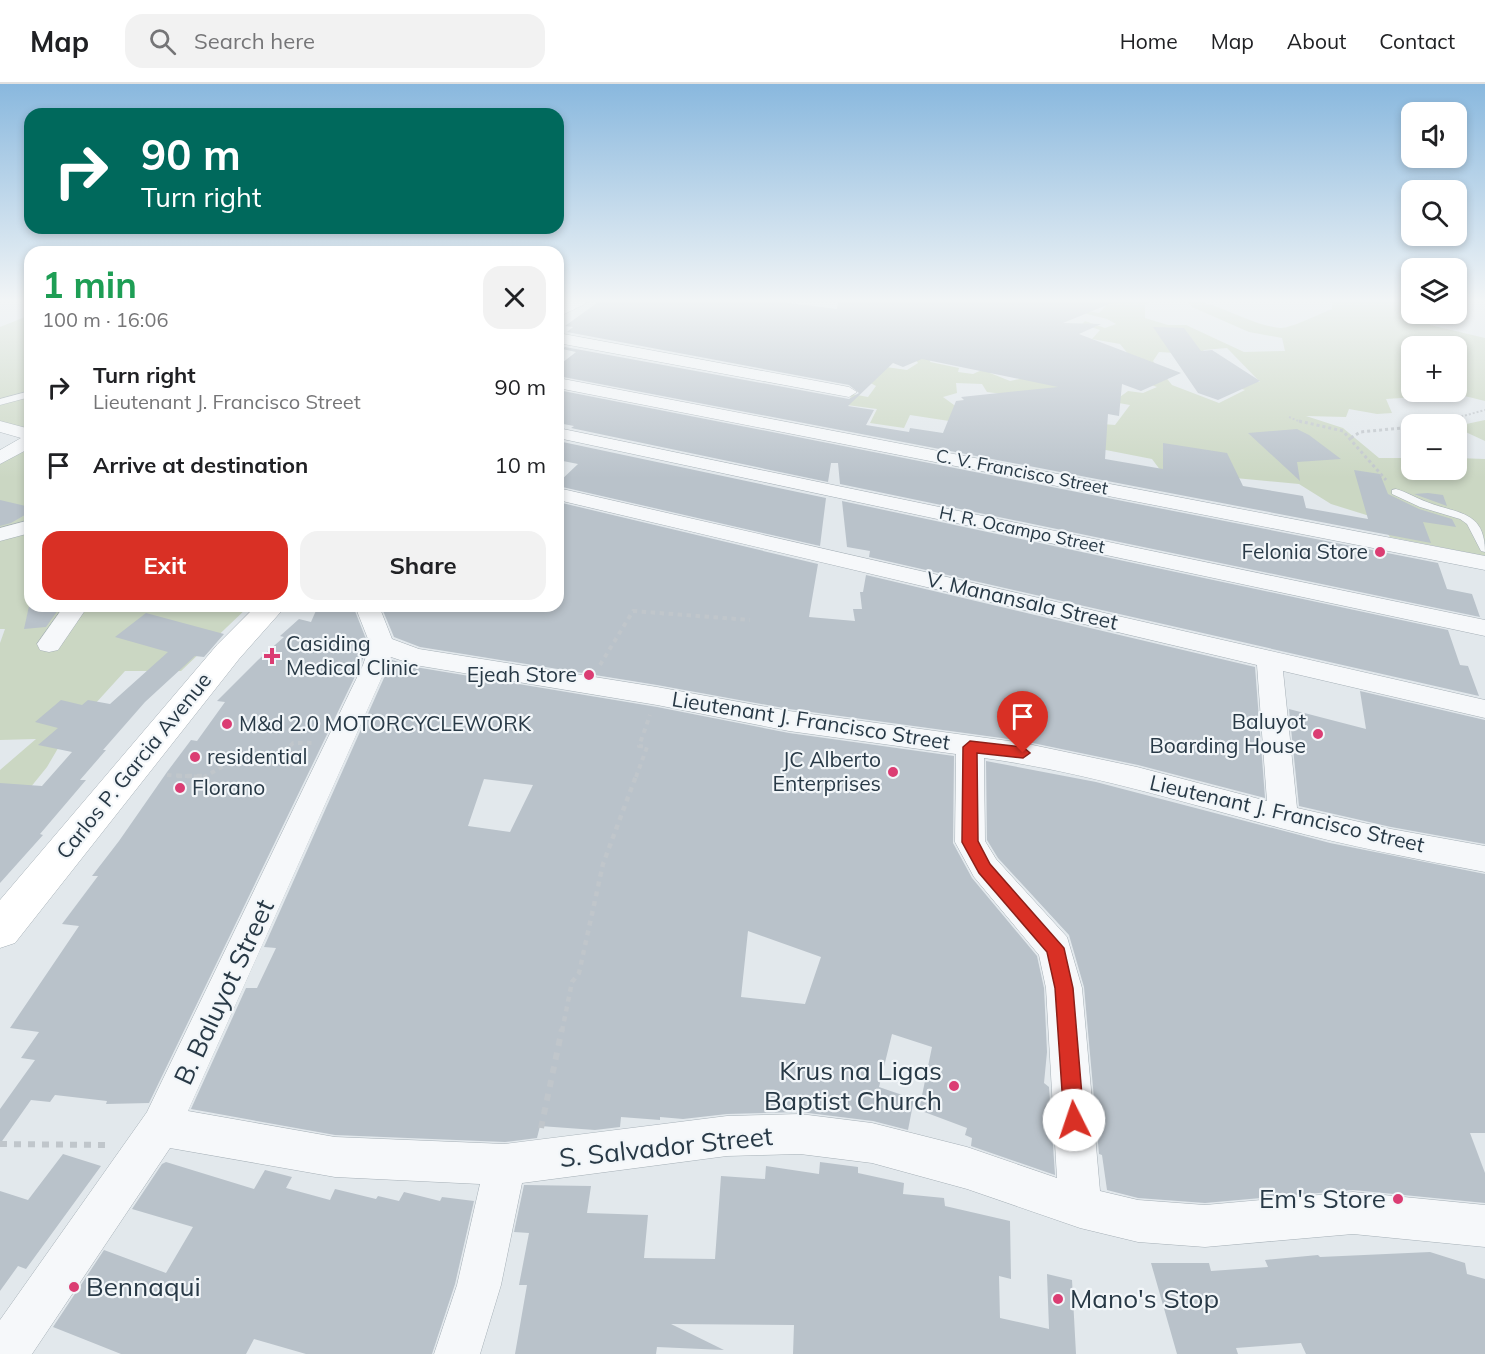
<!DOCTYPE html>
<meta charset="utf-8">
<style>
:root{--surface:#fff;--page:#f2f2f2;--text:#202124;--muted:#757577;--line:#e0e0e0;--accent:#d93025}
body{margin:0;font-family:Mulish,sans-serif;background:var(--page);color:var(--text);height:100vh;display:flex;flex-direction:column;font-size:22px;white-space:nowrap}
*{box-sizing:border-box;margin:0}
p{font-size:20px;color:var(--muted)}
.icon{flex:none;width:33px;height:33px;fill:none;stroke:currentColor;stroke-width:2;stroke-linecap:round;stroke-linejoin:round}
.map{position:relative;flex:1;overflow:hidden}
.sheet{position:absolute;left:24px;top:162px;width:540px;height:366px;display:flex;flex-direction:column;background:var(--surface);border-radius:18px;box-shadow:0 3px 9px #0003}
.sheet>*{flex:none}
.guide{position:absolute;left:24px;top:24px;width:540px;height:126px;border-radius:18px;box-shadow:0 3px 9px #0003;background:#00695c;color:#fff;overflow:hidden}
.controls{position:absolute;left:1401px;top:18px;display:grid;gap:12px}
.controls a{display:grid;place-items:center;width:66px;height:66px;border-radius:12px;background:var(--surface);box-shadow:0 3px 9px #0003;font-size:30px}
.pin{position:absolute;display:grid;place-items:center;width:51px;height:51px;color:#fff;margin:-62px -26px;border-radius:50% 50% 50% 0;rotate:-45deg;box-shadow:0 0 6px #0007}
.pin .icon{rotate:45deg}
.me{position:absolute;width:66px;margin:-33px;rotate:356deg;stroke-linejoin:round;filter:drop-shadow(0 0 4px #0008)}
.turn{display:flex;align-items:center;gap:21px;height:126px;padding:0 18px;font-size:27px}
.turn .icon{width:78px;height:78px;stroke-width:2.5}
.turn b{display:block;font-size:42px;line-height:51px}
.round{display:grid;place-items:center;flex:none;width:63px;height:63px;border-radius:18px;background:var(--page)}
.summary{display:flex;align-items:center;justify-content:space-between;height:102px;padding:0 18px}
h1{font-size:36px;font-weight:700;line-height:45px;color:#1e9e55}
.action{display:flex;gap:12px;margin-top:auto;padding:12px 18px}
.action a{flex:1;height:69px;border-radius:18px;background:var(--accent);color:#fff;font-size:24px;font-weight:700;line-height:69px;text-align:center}
.action a+a{background:var(--page);color:var(--text)}
ul{padding:0;list-style:none}
li{display:flex;align-items:center;gap:18px;height:78px;padding:0 18px}
li div{flex:1}
li b{display:block;font-size:22px}
li em{font-style:normal}
header{display:flex;align-items:center;gap:36px;box-sizing:border-box;height:84px;padding:0 30px;background:var(--surface);border-bottom:2px solid var(--line)}
header strong{font-size:28px}
nav{display:flex;gap:33px;margin-inline-start:auto;font-size:21px}
.search{width:420px;height:54px;background:var(--page);display:flex;align-items:center;gap:15px;box-sizing:border-box;padding:0 21px;border-radius:18px;color:var(--muted);font-size:22px}
.map>svg:first-child{display:block}
</style>
<header>
<strong>Map</strong>
<div class="search"><svg class="icon" aria-label="search" viewBox="0 0 24 24"><circle cx="10" cy="10" r="6"/><path d="M15 15l6 6"/></svg>Search here</div>
<nav><a>Home</a><a>Map</a><a>About</a><a>Contact</a></nav>
</header>
<div class="map">
<svg width="1485" height="1270" viewBox="0 0 1485 1270">
<rect width="100%" height="100%" fill="#e2e8ec"/>
<g fill="#cbd7c3" fill-rule="evenodd">
<path d="M939,216H1045L1040,219L990,289L1010,297L1129,271L1120,260L1092,255L1100,246L1091,243L1078,244L1085,237L1105,244L1116,240L1107,235L1079,228L1081,226L1099,229L1106,222L1103,216H1154L1145,221V234L1168,241H1186L1244,268L1285,267L1282,254L1249,248L1192,223L1186,216C1215,216 1249,241 1280,244C1290,245 1321,229 1332,225V216H1411L1412,230H1426L1430,241L1485,254V317L1448,308H1456V262H1412V308H1440L1416,313L1386,315L1392,329L1377,330L1349,325L1346,333L1306,332L1343,344L1379,374H1411L1412,386H1456L1457,374L1485,375V472L1390,453L1376,434L1331,420L1299,400L1161,387L1152,375L982,342L910,331L904,344L870,339L877,325L847,321L852,310L868,313L876,302L867,297L886,283L907,286L918,279L913,272L935,262L930,278L959,284L958,288L973,290L984,285L943,218ZM1227,264L1260,298L1216,297L1245,306L1219,319L1172,301L1153,277L1159,268L1208,271L1203,266ZM1130,293L1157,303L1143,309L1128,307L1113,318L1130,321L1115,341L965,329L943,313L957,309L956,299L982,300L987,308L1011,311Z"/>
<polygon points="30,231 30,346 0,339 0,243"/>
<polygon points="1485,336 1485,357 1457,344 1457,342"/>
<polygon points="30,364 30,522 249,522 181,587 125,587 64,654 47,683 0,741 0,686 36,655 0,656 0,559 5,545 0,545 0,380"/>
</g>
<g fill="#b9c2ca" fill-rule="evenodd">
<path d="M601,216H766L837,225L838,216H1119L1063,239L1101,240L1079,250L1181,289L1141,307L1122,300L1119,332L1108,330L1105,375L1163,385V359L1227,369L1243,402L1303,412L1306,424L1368,435L1354,386L1380,390L1388,410L1419,425L1452,435L1456,443L1423,438L1431,459L558,292V282L576,268L562,265L565,263L849,315L859,309L849,301L567,248L573,243L565,242ZM922,275L1058,303L961,313L964,316L956,317L943,349L910,344L909,348L866,341L874,326L848,322L893,279L903,283Z"/>
<polygon points="1153,243 1184,244 1201,267 1212,266 1260,297 1218,316 1198,309"/>
<polygon points="558,306 1438,479 1447,505 1472,510 1480,533 840,400 838,379 831,379 828,398 571,344 574,342 558,339"/>
<polygon points="1297,345 1309,351 1341,375 1297,378 1300,397 1248,349"/>
<polygon points="558,357 826,414 820,462 558,402 558,399 578,380 558,376"/>
<polygon points="1428,409 1443,411 1447,422 1414,410"/>
<polygon points="0,416 30,423 30,428 11,439 0,442"/>
<polygon points="842,417 1448,546 1460,581 1468,582 1479,612 869,473 870,467 847,463"/>
<polygon points="558,418 818,480 809,533 855,537 853,525 862,525 860,508 863,508 866,491 1255,583 1265,714 1138,681 1023,657 789,625 657,601 420,563 394,553 381,522 558,522"/>
<polygon points="29,522 61,522 46,543 24,545"/>
<polygon points="318,522 353,522 368,560 361,580 149,1019 106,1020 107,1017 55,1011 50,1018 31,1016 0,1060 0,1025 35,976 21,974 39,948 10,944 79,842 62,840 98,792 92,792 119,757 167,688 191,656 197,657 225,618 217,617 258,576 284,553 280,552 299,535 311,538"/>
<polygon points="146,529 224,550 204,573 195,572 145,618 103,666 106,666 80,696 86,696 40,750 43,751 0,799 0,699 42,702 72,668 38,661 58,644 35,638 61,616 82,621 88,616 110,620 168,568 115,553"/>
<path d="M392,576L415,583L657,623L789,649L954,672L953,759L972,794L1037,872L1044,904L1047,968L1044,999L1049,1003L1055,1091L971,1062L972,1054L965,1051L967,1044L919,1026L932,963L892,950L879,1003L914,1015L908,1046L873,1037L800,1028L727,1030L683,1035L660,1033V1036L621,1033L620,1043L595,1046L540,1042L537,1054L505,1058L335,1051L191,1025L246,904H257L276,864L264,863ZM484,695L533,701L510,748L468,742ZM748,847L821,873L805,920L741,913Z"/>
<polygon points="1360,607 1485,636 1485,760 1391,743 1299,722 1289,625 1366,645"/>
<polygon points="986,677 1096,698 1330,759 1485,790 1485,1049 1470,1049 1485,1089 1485,1119 1353,1106 1205,1119 1138,1114 1107,1106 1102,1071 1099,1070 1084,903 1069,851 998,774 987,756"/>
<polygon points="63,1070 101,1082 26,1185 18,1182 0,1207 0,1107 28,1116"/>
<polygon points="166,1078 254,1105 265,1086 292,1093 286,1104 330,1116 335,1105 376,1115 378,1112 399,1117 404,1108 440,1117 442,1113 474,1117 455,1200 432,1270 306,1270 254,1255 246,1270 121,1270 53,1243 104,1166 166,1189 193,1143 132,1125 162,1080"/>
<polygon points="820,1078 858,1083 858,1089 904,1099 903,1110 944,1114 945,1122 1010,1137 1011,1195 999,1192 1000,1234 1049,1245 1047,1190 1072,1196 1076,1270 793,1270 794,1241 671,1240 724,1266 657,1263 656,1270 515,1270 527,1201 519,1201 529,1149 514,1148 524,1101 591,1102 587,1129 648,1131 644,1174 715,1175 721,1092 765,1095 766,1082 819,1090"/>
<polygon points="1430,1168 1465,1179 1467,1190 1485,1195 1485,1270 1306,1270 1301,1259 1236,1264 1238,1270 1177,1270 1151,1179 1209,1179 1211,1187 1268,1183 1265,1176 1318,1171 1320,1173"/>
</g>
<g fill="none" stroke-linecap="round" stroke-linejoin="round">
<defs>
<g id="lane">
<polygon points="30,307 30,313 0,321 0,315"/>
<path d="M1396,405C1407,408 1416,414 1427,418C1457,430 1485,426 1485,468L1481,467L1467,440L1460,435L1420,423L1392,410V406Z"/>
</g>
<g id="street">
<polygon points="558,249 849,303 857,308 849,313 558,259"/>
<polygon points="558,294 1485,472 1485,486 558,304"/>
<polygon points="0,337 30,345 30,364 0,380 0,366 21,354 0,348"/>
<polygon points="558,344 1485,536 1485,552 558,354"/>
<path d="M558,404L1485,616V634L1283,587L1297,724L1391,745L1485,762V788C1416,775 1348,762 1280,744C1182,718 1085,688 984,674L985,757L996,775L1067,853L1082,904L1100,1107L1138,1116L1205,1121L1353,1108L1485,1121V1163L1353,1150L1205,1163L1138,1158L1080,1144L967,1105L872,1079L800,1070L727,1072L522,1099L501,1201L480,1270H434L457,1201L480,1100L335,1093L170,1064L32,1270H0V1236L147,1028L363,581L370,560L355,522H379L392,555L419,565L657,603L789,627L1023,659L1137,683L1267,717L1257,581L558,416ZM391,573L415,581L657,621L789,647L956,670L955,758L974,793L1039,871L1046,904L1057,1094L967,1063L872,1039L800,1030L727,1032L505,1060L335,1053L188,1027Z"/>
<polygon points="30,436 30,449 0,457 0,444"/>
<polygon points="64,522 88,522 58,566 49,568 40,566 37,560"/>
</g>
<g id="secondary">
<polygon points="567,216 587,216 585,220 558,233 558,221"/>
<polygon points="256,522 286,522 239,575 15,859 0,864 0,816 217,561"/>
</g>
</defs>
<use href="#lane" stroke="#a6b0b7" stroke-width="1"/>
<use href="#street" stroke="#a6b0b7" stroke-width="1"/>
<use href="#secondary" stroke="#a6b0b7" stroke-width="1"/>
<g stroke="#c0c6cb" stroke-width="2" stroke-dasharray="2 2" stroke-linecap="butt">
<polyline points="1289,333 1303,339"/>
<polyline points="1438,339 1485,326"/>
</g>
<g stroke="#c0c6cb" stroke-width="3" stroke-dasharray="3 3" stroke-linecap="butt">
<polyline points="1299,337 1343,347 1386,396"/>
<polyline points="1433,340 1444,337"/>
<polyline points="1351,354 1360,348 1412,343"/>
</g>
<g stroke="#c0c6cb" stroke-width="4" stroke-dasharray="4.5 4.5" stroke-linecap="butt">
<polyline points="600,581 633,527 750,536"/>
<polyline points="167,691 204,693 229,679 274,680 293,659 312,659"/>
<polyline points="636,693 647,663 639,662 650,631"/>
</g>
<g stroke="#c0c6cb" stroke-width="4.5" stroke-dasharray="5 5" stroke-linecap="butt">
<polyline points="177,692 207,692"/>
<polyline points="562,947 572,898 579,889 603,780 636,692"/>
</g>
<g stroke="#c0c6cb" stroke-width="6" stroke-dasharray="7 7" stroke-linecap="butt">
<polyline points="541,1044 562,945"/>
<polyline points="0,1060 107,1061"/>
</g>
<use href="#lane" fill="#f6f8fa" fill-rule="evenodd"/>
<use href="#street" fill="#f6f8fa" fill-rule="evenodd"/>
<use href="#secondary" fill="#fff" fill-rule="evenodd"/>
</g>
<linearGradient id="sky" x2="0" y2="1"><stop stop-color="#89b8de"/><stop offset="0.55" stop-color="#f2f5f6"/><stop offset="1" stop-color="#f2f5f6" stop-opacity="0"/></linearGradient>
<rect width="1485" height="394" fill="url(#sky)"/>
<polygon fill="#d93025" stroke="#8d1f18" stroke-width="1.5" points="970,657 1023,663 1030,669 1023,674 977,669 978,757 990,780 1064,864 1073,904 1084,1036 1081,1043 1074,1046 1067,1043 1064,1036 1055,904 1047,868 979,789 962,758 963,663"/>
<g fill="#db3d73" stroke="#f2f6f9" stroke-width="2">
<circle cx="1380" cy="468" r="6"/>
<path d="M269 563h6v6h6v6h-6v6h-6v-6h-6v-6h6z"/>
<circle cx="589" cy="591" r="6"/>
<circle cx="227" cy="640" r="6"/>
<circle cx="1318" cy="650" r="6"/>
<circle cx="195" cy="673" r="6"/>
<circle cx="893" cy="688" r="6"/>
<circle cx="180" cy="704" r="6"/>
<circle cx="954" cy="1002" r="6"/>
<circle cx="1398" cy="1115" r="6"/>
<circle cx="74" cy="1203" r="6"/>
<circle cx="1058" cy="1215" r="6"/>
</g>
<g text-anchor="middle" stroke-width="4.5" stroke-linejoin="round" paint-order="stroke">
<g font-size="18" fill="#283946" stroke="#f2f6f9">
<text transform="translate(1022 388) rotate(11)" y="6">C. V. Francisco Street</text>
<text transform="translate(1022 446) rotate(12)" y="6">H. R. Ocampo Street</text>
</g>
<g font-size="21" fill="#283946" stroke="#f2f6f9" text-anchor="end">
<text x="1368" y="475">Felonia Store</text>
<text x="286" y="567" text-anchor="start">Casiding<tspan x="286" dy="24">Medical Clinic</tspan></text>
<text x="577" y="598">Ejeah Store</text>
<text x="1306" y="645">Baluyot<tspan x="1306" dy="24">Boarding House</tspan></text>
<text x="239" y="647" text-anchor="start">M&amp;d 2.0 MOTORCYCLEWORK</text>
<text x="207" y="680" text-anchor="start">residential</text>
<text x="881" y="683">JC Alberto<tspan x="881" dy="24">Enterprises</tspan></text>
<text x="192" y="711" text-anchor="start">Florano</text>
</g>
<g font-size="21" fill="#283946" stroke="#f2f6f9">
<text transform="translate(1022 517) rotate(13)" y="7">V. Manansala Street</text>
<text transform="translate(811 637) rotate(9)" y="7">Lieutenant J. Francisco Street</text>
<text transform="translate(134 682) rotate(-51)" y="7">Carlos P. Garcia Avenue</text>
<text transform="translate(1287 730) rotate(13)" y="7">Lieutenant J. Francisco Street</text>
</g>
<g font-size="26" fill="#283946" stroke="#f2f6f9">
<text transform="translate(224 908) rotate(-65)" y="9">B. Baluyot Street</text>
<text transform="translate(666 1063) rotate(-6)" y="9">S. Salvador Street</text>
</g>
<g font-size="26" fill="#283946" stroke="#f2f6f9" text-anchor="end">
<text x="942" y="996">Krus na Ligas<tspan x="942" dy="30">Baptist Church</tspan></text>
<text x="1386" y="1124">Em's Store</text>
<text x="86" y="1212" text-anchor="start">Bennaqui</text>
<text x="1070" y="1224" text-anchor="start">Mano's Stop</text>
</g>
</g>
</svg>
<div class="controls">
<a><svg class="icon" aria-label="sound" viewBox="0 0 24 24"><path d="M4 9h4l5-4v14l-5-4H4zM17 9q2 3 0 6"/></svg></a>
<a><svg class="icon" aria-label="search" viewBox="0 0 24 24"><circle cx="10" cy="10" r="6"/><path d="M15 15l6 6"/></svg></a>
<a><svg class="icon" aria-label="layers" viewBox="0 0 24 24"><path d="M12 4l9 5-9 5-9-5zM3 14l9 5 9-5"/></svg></a>
<a>+</a>
<a>−</a>
</div>
<div class="pin" style="left:1023px;top:669px;background:#d93025"><svg class="icon" aria-label="arrive" viewBox="0 0 24 24"><path d="M6 21V4h12l-3 4 3 4H6"/></svg></div>
<svg class="me" style="left:1074px;top:1036px" viewBox="-20 -20 40 40"><circle r="19" fill="#fff"/><path d="M0-13L10 11 0 6-10 11z" fill="#d93025"/></svg>
<div class="guide">
<div class="turn"><svg class="icon" aria-label="right" viewBox="0 0 24 24"><path d="M7 20v-9h11M14 6l5 5-5 5"/></svg><div><b>90 m</b>Turn right</div></div>
</div>
<section class="sheet">
<div class="summary"><div><h1>1 min</h1><p>100 m · 16:06</p></div><a class="round"><svg class="icon" aria-label="close" viewBox="0 0 24 24"><path d="M6 6l12 12M18 6L6 18"/></svg></a></div>
<ul>
<li><svg class="icon" aria-label="right" viewBox="0 0 24 24"><path d="M7 20v-9h11M14 6l5 5-5 5"/></svg><div><b>Turn right</b><p>Lieutenant J. Francisco Street</p></div><em>90 m</em></li>
<li><svg class="icon" aria-label="arrive" viewBox="0 0 24 24"><path d="M6 21V4h12l-3 4 3 4H6"/></svg><div><b>Arrive at destination</b></div><em>10 m</em></li>
</ul>
<div class="action"><a>Exit</a><a>Share</a></div>
</section>
</div>
